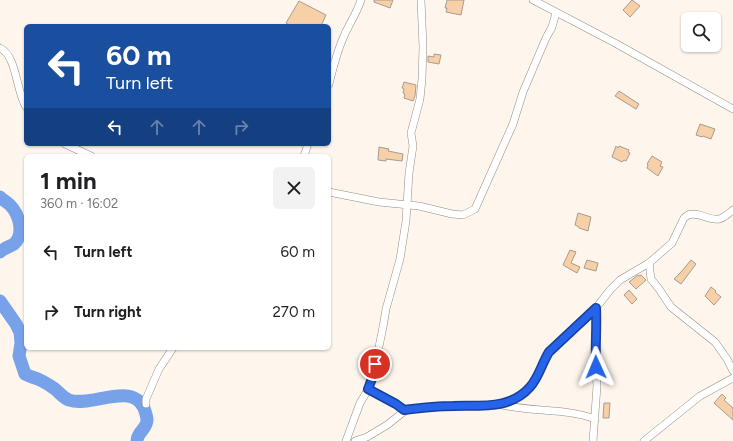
<!DOCTYPE html>
<meta charset="utf-8">
<style>
:root{--surface:#fff;--page:#f2f2f2;--text:#202124;--muted:#757577}
body{margin:0;font-family:Figtree,sans-serif;background:var(--page);color:var(--text);height:100vh;display:flex;flex-direction:column;font-size:15px;white-space:nowrap}
*{box-sizing:border-box;margin:0}
p{font-size:13px;color:var(--muted)}
.icon{flex:none;width:22px;height:22px;fill:none;stroke:currentColor;stroke-width:2;stroke-linecap:round;stroke-linejoin:round}
.map{position:relative;flex:1;overflow:hidden}
.sheet{position:absolute;left:24px;top:154px;width:307px;height:196px;display:flex;flex-direction:column;background:var(--surface);border-radius:6px;box-shadow:0 1px 3px #0004}
.sheet>*{flex:none}
.guide{position:absolute;left:24px;top:24px;width:307px;height:122px;border-radius:6px;box-shadow:0 1px 3px #0004;background:#1a4fa0;color:#fff;overflow:hidden}
.tools{position:absolute;left:681px;top:12px;display:grid;gap:8px}
.tools a{display:grid;place-items:center;width:40px;height:40px;border-radius:6px;background:var(--surface);box-shadow:0 1px 3px #0004;font-size:20px}
.pin{position:absolute;display:grid;place-items:center;width:34px;height:34px;color:#fff;margin:-17px;border:2px solid #fff;border-radius:50%;box-shadow:0 1px 4px #0007}
.me{position:absolute;width:44px;margin:-22px;rotate:359deg;stroke-linejoin:round;filter:drop-shadow(0 0 3px #0008)}
.turn{display:flex;align-items:center;gap:14px;height:84px;padding:0 16px;font-size:18px}
.turn .icon{width:52px;height:52px;stroke-width:2.5}
.turn b{display:block;font-size:28px;line-height:34px}
.lanes{display:flex;align-items:center;height:38px;padding:0 16px;background:#0003;justify-content:center;gap:20px;direction:ltr}
.lanes .off{opacity:.35}
.round{display:grid;place-items:center;flex:none;width:42px;height:42px;border-radius:6px;background:var(--page)}
.overview{display:flex;align-items:center;justify-content:space-between;height:68px;padding:0 16px}
h1{font-size:24px;font-weight:700;line-height:30px}
ul{padding:0;list-style:none}
li{display:flex;align-items:center;gap:12px;height:60px;padding:0 16px}
li div{flex:1}
li b{display:block;font-size:15px}
li em{font-style:normal}
.map>svg:first-child{display:block}
</style>
<div class="map">
<svg width="733" height="441" viewBox="0 0 733 441">
<rect width="100%" height="100%" fill="#fef6ed"/>
<g fill="none" stroke-linecap="round" stroke-linejoin="round">
<g stroke="#77a2e9" stroke-width="13">
<path d="M0,197C3,200 7,202 10,205C19,214 25,234 14,244C9,247 4,248 0,252"/>
<path d="M0,301L16,324L20,332L21,343L19,356L25,374C30,377 37,378 42,381C46,383 51,386 55,389C60,393 63,398 69,400C91,408 131,381 144,408C145,411 147,416 147,420C147,429 137,432 137,441"/>
</g>
</g>
<g fill="#f7d0a7" stroke="#a69c92">
<polygon points="374,0 393,0 390,8 374,2"/>
<polygon points="447,0 464,0 461,15 446,12 447,8 445,8"/>
<polygon points="632,0 640,6 630,17 623,10"/>
<polygon points="299,1 326,15 321,26 291,26 286,23"/>
<polygon points="434,54 441,55 439,64 428,62 428,56 434,57"/>
<polygon points="404,82 416,85 415,96 413,101 404,98 405,94 403,93 404,89 402,88"/>
<polygon points="619,91 639,104 636,109 615,96"/>
<polygon points="700,124 715,129 711,139 703,136 702,137 696,135"/>
<polygon points="616,146 618,148 619,146 629,150 628,152 630,153 626,161 624,160 622,162 612,157"/>
<polygon points="379,147 389,149 388,151 403,154 402,161 386,159 386,161 378,160"/>
<polygon points="652,156 662,162 660,166 663,167 658,176 647,168 648,165 647,164"/>
<polygon points="578,213 591,217 588,231 579,228 579,227 575,225"/>
<polygon points="570,250 576,252 571,263 580,267 577,273 563,265"/>
<polygon points="587,260 598,263 596,271 584,268"/>
<polygon points="691,260 696,264 681,284 674,279 681,272"/>
<polygon points="638,275 640,276 641,275 646,280 636,289 629,282"/>
<polygon points="711,287 716,291 715,292 721,297 714,305 705,296"/>
<polygon points="629,290 637,299 632,304 624,295"/>
<polygon points="722,394 726,398 724,400 733,408 733,420 714,403"/>
<polygon points="604,403 610,403 609,418 603,418"/>
</g>
<g fill="none" stroke-linecap="round" stroke-linejoin="round">
<defs>
<g id="minor">
<polyline points="533,0 615,43 733,109"/>
<path d="M0,48C17,56 16,91 26,107"/>
<path d="M329,84C333,68 337,51 344,36C349,24 357,13 361,0"/>
<polyline points="65,144 91,156"/>
<polyline points="304,156 308,144"/>
<polyline points="329,192 379,202 419,206 452,214 463,215 475,209 513,124 523,92 546,38 552,27 556,13"/>
<polyline points="649,263 651,279 659,289 671,307 715,342 727,359 733,371"/>
<path d="M368,389L396,404L404,410C420,408 436,406 453,406C480,405 510,410 530,387C539,377 542,363 549,352L592,313L610,290L620,280L649,263L672,243L684,218L688,215C698,211 709,221 719,219C724,218 729,213 733,210"/>
<polyline points="146,404 146,399 159,369 173,348"/>
<path d="M502,405C533,412 566,408 595,419"/>
<polyline points="346,441 360,403 366,393 373,376 383,327 386,309 400,259 406,221 409,173 413,146 411,133 420,99 422,79 423,47 421,0"/>
<polyline points="355,441 367,437 387,425 406,410"/>
<polyline points="593,441 597,386 595,356 597,324 596,308"/>
<polyline points="644,441 700,396 733,378"/>
</g>
</defs>
<use href="#minor" stroke="#948b81" stroke-width="8"/>
<use href="#minor" stroke="#fff" stroke-width="7"/>
</g>
<g fill="none" stroke-linecap="round" stroke-linejoin="round">
<defs>
<path id="route" d="M375,364L373,376L368,389L396,404L404,410C420,408 436,406 453,406C480,405 510,410 530,387C539,377 542,363 549,352L596,308C597,327 595,347 596,367"/>
</defs>
<use href="#route" stroke="#184099" stroke-width="10"/>
<use href="#route" stroke="#2563eb" stroke-width="7"/>
</g>
</svg>
<div class="tools">
<a><svg class="icon" aria-label="search" viewBox="0 0 24 24"><circle cx="10" cy="10" r="6"/><path d="M15 15l6 6"/></svg></a>
</div>
<div class="pin" style="left:375px;top:364px;background:#d93025"><svg class="icon" aria-label="arrive" viewBox="0 0 24 24"><path d="M6 21V4h12l-3 4 3 4H6"/></svg></div>
<svg class="me" style="left:596px;top:367px" viewBox="-20 -20 40 40"><path d="M0-17L14 15 0 8-14 15z" fill="#2563eb" stroke="#fff" stroke-width="4"/></svg>
<div class="guide">
<div class="turn"><svg class="icon" aria-label="left" viewBox="0 0 24 24"><path d="M17 20v-9H6M10 6l-5 5 5 5"/></svg><div><b>60 m</b>Turn left</div></div>
<div class="lanes"><svg class="icon" aria-label="left" viewBox="0 0 24 24"><path d="M17 20v-9H6M10 6l-5 5 5 5"/></svg><svg class="icon off" aria-label="ahead" viewBox="0 0 24 24"><path d="M12 20V5M6 11l6-6 6 6"/></svg><svg class="icon off" aria-label="ahead" viewBox="0 0 24 24"><path d="M12 20V5M6 11l6-6 6 6"/></svg><svg class="icon off" aria-label="right" viewBox="0 0 24 24"><path d="M7 20v-9h11M14 6l5 5-5 5"/></svg></div>
</div>
<section class="sheet">
<div class="overview"><div><h1>1 min</h1><p>360 m · 16:02</p></div><a class="round"><svg class="icon" aria-label="close" viewBox="0 0 24 24"><path d="M6 6l12 12M18 6L6 18"/></svg></a></div>
<ul>
<li><svg class="icon" aria-label="left" viewBox="0 0 24 24"><path d="M17 20v-9H6M10 6l-5 5 5 5"/></svg><div><b>Turn left</b></div><em>60 m</em></li>
<li><svg class="icon" aria-label="right" viewBox="0 0 24 24"><path d="M7 20v-9h11M14 6l5 5-5 5"/></svg><div><b>Turn right</b></div><em>270 m</em></li>
</ul>
</section>
</div>
